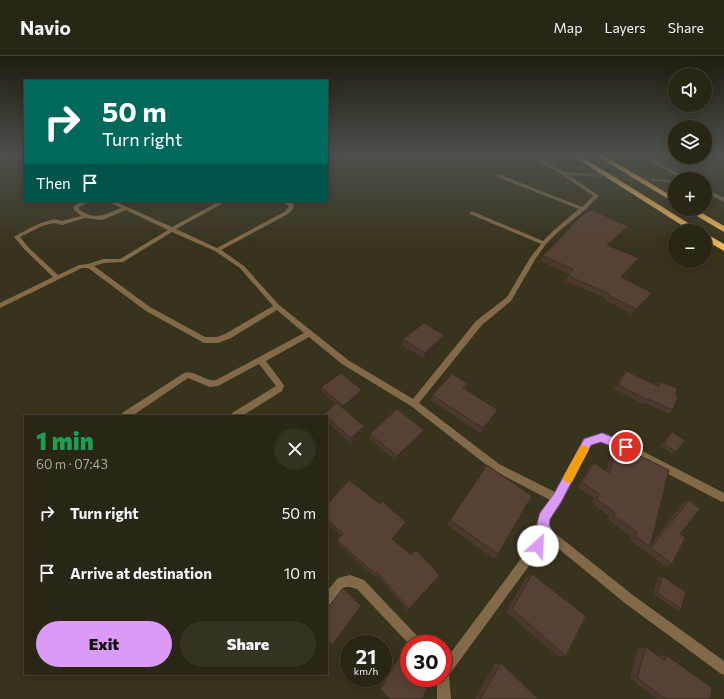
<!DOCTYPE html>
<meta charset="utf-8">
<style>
:root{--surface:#2a2616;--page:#363223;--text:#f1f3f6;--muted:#a5a5a1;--line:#464335;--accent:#da9af6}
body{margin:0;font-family:Commissioner,sans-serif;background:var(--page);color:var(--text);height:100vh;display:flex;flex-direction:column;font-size:15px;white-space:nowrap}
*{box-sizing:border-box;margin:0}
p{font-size:13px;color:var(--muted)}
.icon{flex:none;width:22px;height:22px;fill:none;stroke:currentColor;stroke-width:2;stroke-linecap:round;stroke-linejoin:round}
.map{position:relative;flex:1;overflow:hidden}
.drawer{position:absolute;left:24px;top:359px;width:304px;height:260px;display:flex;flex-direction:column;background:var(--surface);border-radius:0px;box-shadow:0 2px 10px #0003,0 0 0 1px var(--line)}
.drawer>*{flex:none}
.top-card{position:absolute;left:24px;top:24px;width:304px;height:122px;border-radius:0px;box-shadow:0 2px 10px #0003,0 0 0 1px var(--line);background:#00695c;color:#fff;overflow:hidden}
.buttons{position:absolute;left:668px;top:12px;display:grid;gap:8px}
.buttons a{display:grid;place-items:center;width:44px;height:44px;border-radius:50%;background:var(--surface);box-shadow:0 2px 10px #0003,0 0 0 1px var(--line);font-size:20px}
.speed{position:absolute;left:340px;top:579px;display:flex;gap:8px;font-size:20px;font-weight:700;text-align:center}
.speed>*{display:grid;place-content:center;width:52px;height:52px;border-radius:50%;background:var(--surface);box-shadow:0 2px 10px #0003,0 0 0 1px var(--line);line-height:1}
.speed small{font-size:10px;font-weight:400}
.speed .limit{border:6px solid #d22;background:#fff;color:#111}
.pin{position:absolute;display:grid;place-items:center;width:34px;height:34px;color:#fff;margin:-17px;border:2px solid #fff;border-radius:50%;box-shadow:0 1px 4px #0007}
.me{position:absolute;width:44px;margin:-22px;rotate:25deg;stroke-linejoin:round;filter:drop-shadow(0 0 3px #0008)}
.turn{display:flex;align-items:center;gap:14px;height:84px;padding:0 12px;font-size:18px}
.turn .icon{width:52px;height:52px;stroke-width:2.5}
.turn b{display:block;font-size:28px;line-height:34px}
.then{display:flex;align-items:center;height:38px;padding:0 12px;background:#0003;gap:8px;font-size:15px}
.round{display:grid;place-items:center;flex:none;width:42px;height:42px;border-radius:21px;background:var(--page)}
.overview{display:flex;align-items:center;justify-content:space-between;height:68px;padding:0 12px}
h1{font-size:24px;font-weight:800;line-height:30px;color:#1e9e55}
.action{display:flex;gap:8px;margin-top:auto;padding:8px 12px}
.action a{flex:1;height:46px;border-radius:24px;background:var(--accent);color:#111;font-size:16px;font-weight:800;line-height:46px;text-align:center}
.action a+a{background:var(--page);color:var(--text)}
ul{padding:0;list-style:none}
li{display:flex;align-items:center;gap:12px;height:60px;padding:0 12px}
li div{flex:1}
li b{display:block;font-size:15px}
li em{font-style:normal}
header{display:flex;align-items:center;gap:24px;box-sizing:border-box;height:56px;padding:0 20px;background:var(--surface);border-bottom:1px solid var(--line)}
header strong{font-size:19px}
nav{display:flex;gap:22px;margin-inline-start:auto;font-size:14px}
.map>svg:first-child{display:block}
</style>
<header>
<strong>Navio</strong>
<nav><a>Map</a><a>Layers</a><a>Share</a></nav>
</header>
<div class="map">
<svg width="724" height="643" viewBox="0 0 724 643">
<rect width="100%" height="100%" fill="#38331d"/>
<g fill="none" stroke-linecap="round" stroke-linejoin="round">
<polyline stroke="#524d39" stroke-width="5" stroke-dasharray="5 2.5" stroke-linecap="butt" points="591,119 655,124"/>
<g fill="#826a48" fill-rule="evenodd">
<path d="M528,99H533L564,116L593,118V120H591L569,119L599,140L585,154L558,176L546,188L536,202L511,245L482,269L419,347L499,408L555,436L585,383L602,377L617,382L724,437V445L722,446L611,388L602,385L591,389L561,445L550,460L549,466L551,474L634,540L724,605V619L720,617L626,548L548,484L449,619L451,643H437V622H443V607L541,476C537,463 542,454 550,444L493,414L411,350L342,308L309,281L266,305L283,328L284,330L282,335L242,360H231L232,357L276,330L259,308L218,330L210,331L188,322L132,360H121L122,357L184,317C196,314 205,326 216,324L304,277L277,254L231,282L218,287H204L146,255L88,212H82L0,252V247L53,221L25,194L14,181L15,180L38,168L54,163L62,165L81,160L73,153L75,149L84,145H92L79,151V153C95,165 104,159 121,152L107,145H114L172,171L220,145H227L176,173L217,192L284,156L288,152V150L282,145H289L293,148L294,152L288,158L221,194L244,210L279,249L348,304L413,343L476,265L507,241L530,202L541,188L470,158V156H474L543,185L554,174L579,153L497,121V119H501L582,151L593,140L561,118ZM126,154L168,174L120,203H103L88,208L79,209L58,219L29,192L20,181L42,170L54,167L62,169L85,162L102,164ZM172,176L215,195L240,212L273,250L225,278L217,281H205L150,251L94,210L104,207L123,206Z"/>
<polygon points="640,99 645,99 688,123 682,123"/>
<polygon points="653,123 675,125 675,127 655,125 653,125"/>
<polygon points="705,132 724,142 724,146 705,136"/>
<polygon points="350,519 364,524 421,584 423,588 409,588 357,533 350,531 345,531 331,548 327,550 327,535 338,522"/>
</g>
<g fill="#f0b55a" fill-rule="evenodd">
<polygon points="571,99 579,99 701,175 691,175"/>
<polygon points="595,99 603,99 675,142 675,147"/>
<polygon points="685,153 695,153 724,170 724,176"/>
<polygon points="705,177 724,188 724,195 705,184"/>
</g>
</g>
<g fill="#4b382e">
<polygon points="629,170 626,175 609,190 635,207 622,222 652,237 648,242 632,258 605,244 606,242 565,225 569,218 541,205 543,200"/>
<polygon points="444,279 443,285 424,303 402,289 403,283"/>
<polygon points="626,315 657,330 660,326 673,354 669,358 645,347 643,348 614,333 622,319"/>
<polygon points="467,327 465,333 498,354 496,360 481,378 431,344 432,339"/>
<polygon points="321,331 362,338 344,354 364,375 351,387 327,366 327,360 324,360 324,358 336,348 322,336"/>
<polygon points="672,376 676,396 673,398 660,390 669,379"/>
<polygon points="370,378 423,379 396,405 370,383"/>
<polygon points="618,389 651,488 682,448 689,444 672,508 665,510 645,495 647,492 643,494 629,483 631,480 607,463 609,460 591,447 594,442 578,431 589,412 594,407 606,415 613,394"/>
<polygon points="327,448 380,448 406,466 405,470 393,484 438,521 408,555 377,519 375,521 338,488 337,484 341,480 327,468"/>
<polygon points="450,464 498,498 494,503 447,469"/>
<polygon points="532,518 566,600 558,601 506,556 526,522"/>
<polygon points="662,520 681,553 677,554 653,538 658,521"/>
<polygon points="406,590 422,643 390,643 379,632"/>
<polygon points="646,591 659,600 666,599 710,643 657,643 630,622 638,592"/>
<polygon points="501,607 538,643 475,643 495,608"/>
</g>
<g fill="#3d2e25">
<polygon points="629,170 626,175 604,194 607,189"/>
<polygon points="639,202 635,207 618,226 621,221"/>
<polygon points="652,237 648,242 632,258 636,253"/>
<polygon points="444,279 443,285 424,303 425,297"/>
<polygon points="362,334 362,338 343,354 343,350"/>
<polygon points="498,354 496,360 481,378 483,372"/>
<polygon points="364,370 364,375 351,387 351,382"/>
<polygon points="424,374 423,379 396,405 397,400"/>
<polygon points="406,466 405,470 391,487 392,483"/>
<polygon points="440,519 438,521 408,555 409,553"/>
<polygon points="361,550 361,552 333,590 332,589"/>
</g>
<g fill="#574135" stroke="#3d2e25">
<polygon points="591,154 629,170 607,189 639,202 621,221 652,237 636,253 608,239 610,238 568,220 573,213 543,200 580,161"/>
<polygon points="424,267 444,279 425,297 403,283"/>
<polygon points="626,315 659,331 660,326 677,332 676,339 678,340 673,354 648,343 647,344 618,329"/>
<polygon points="341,317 362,334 343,350 321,331"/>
<polygon points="452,318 467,327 463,332 498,354 483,372 432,339"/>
<polygon points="337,347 364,370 351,382 327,361 327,360 326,360 324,358"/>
<polygon points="397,353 424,374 397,400 370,378"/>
<polygon points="672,376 685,384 676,396 664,387"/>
<polygon points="618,389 669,414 650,491 635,480 637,476 613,459 615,456 596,443 599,438 582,426 594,407 609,417"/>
<polygon points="487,409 532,440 498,498 450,464"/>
<polygon points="349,424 380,448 382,445 406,466 392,483 411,499 416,494 440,519 409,553 377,516 375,518 337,484 343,478 327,464 327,448"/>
<polygon points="689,444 700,453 680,478 685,482 672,508 651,492"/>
<polygon points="532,518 586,560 566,600 512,553"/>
<polygon points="662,520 686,536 681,553 657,537"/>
<polygon points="343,532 361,550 332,589 327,584 327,561 328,560 327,558 327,553"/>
<polygon points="406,590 409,592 409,622 433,622 422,643 390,643 380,633"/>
<polygon points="646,591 665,605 666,599 712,632 710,643 665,643 637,622"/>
<polygon points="501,607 538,643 480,643"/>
</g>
<linearGradient id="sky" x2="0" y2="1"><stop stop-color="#1f1c10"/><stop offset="0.52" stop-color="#4d504c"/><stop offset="1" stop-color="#4d504c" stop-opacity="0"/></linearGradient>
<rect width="724" height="189" fill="url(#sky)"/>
<path fill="#da9af6" stroke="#8e64a0" d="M602,377L629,388L631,391L629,395L626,396L601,386L591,389L561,446L550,463L549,468L553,477C550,484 545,493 538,496L533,494L532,490L540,476L537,468L540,457L554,438L584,383Z"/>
<polygon fill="#f59e0b" points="584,389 587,391 589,394 587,397 572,426 568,427 565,426 563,422 565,418 580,391"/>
</svg>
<div class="buttons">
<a><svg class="icon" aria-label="sound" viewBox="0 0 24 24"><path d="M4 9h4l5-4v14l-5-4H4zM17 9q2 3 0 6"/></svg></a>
<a><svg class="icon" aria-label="layers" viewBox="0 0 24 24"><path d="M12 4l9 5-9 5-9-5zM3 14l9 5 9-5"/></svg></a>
<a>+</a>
<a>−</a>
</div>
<div class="speed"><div>21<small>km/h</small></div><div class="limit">30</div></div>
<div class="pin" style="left:626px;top:391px;background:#d93025"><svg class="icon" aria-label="arrive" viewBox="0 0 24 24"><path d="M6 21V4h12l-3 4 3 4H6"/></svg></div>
<svg class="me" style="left:538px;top:490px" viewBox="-20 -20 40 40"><circle r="19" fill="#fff"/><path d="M0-13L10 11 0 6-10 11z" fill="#da9af6"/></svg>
<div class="top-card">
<div class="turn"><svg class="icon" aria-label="right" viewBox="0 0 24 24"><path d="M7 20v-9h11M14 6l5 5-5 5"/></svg><div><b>50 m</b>Turn right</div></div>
<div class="then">Then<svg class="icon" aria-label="arrive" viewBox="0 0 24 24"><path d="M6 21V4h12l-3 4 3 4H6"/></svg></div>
</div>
<section class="drawer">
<div class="overview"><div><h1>1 min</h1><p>60 m · 07:43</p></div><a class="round"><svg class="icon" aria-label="close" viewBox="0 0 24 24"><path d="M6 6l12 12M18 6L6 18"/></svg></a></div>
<ul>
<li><svg class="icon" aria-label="right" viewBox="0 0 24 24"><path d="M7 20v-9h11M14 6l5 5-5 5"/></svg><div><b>Turn right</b></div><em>50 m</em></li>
<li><svg class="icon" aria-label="arrive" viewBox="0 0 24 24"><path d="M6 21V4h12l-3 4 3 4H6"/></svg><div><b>Arrive at destination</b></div><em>10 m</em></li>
</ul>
<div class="action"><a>Exit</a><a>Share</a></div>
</section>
</div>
